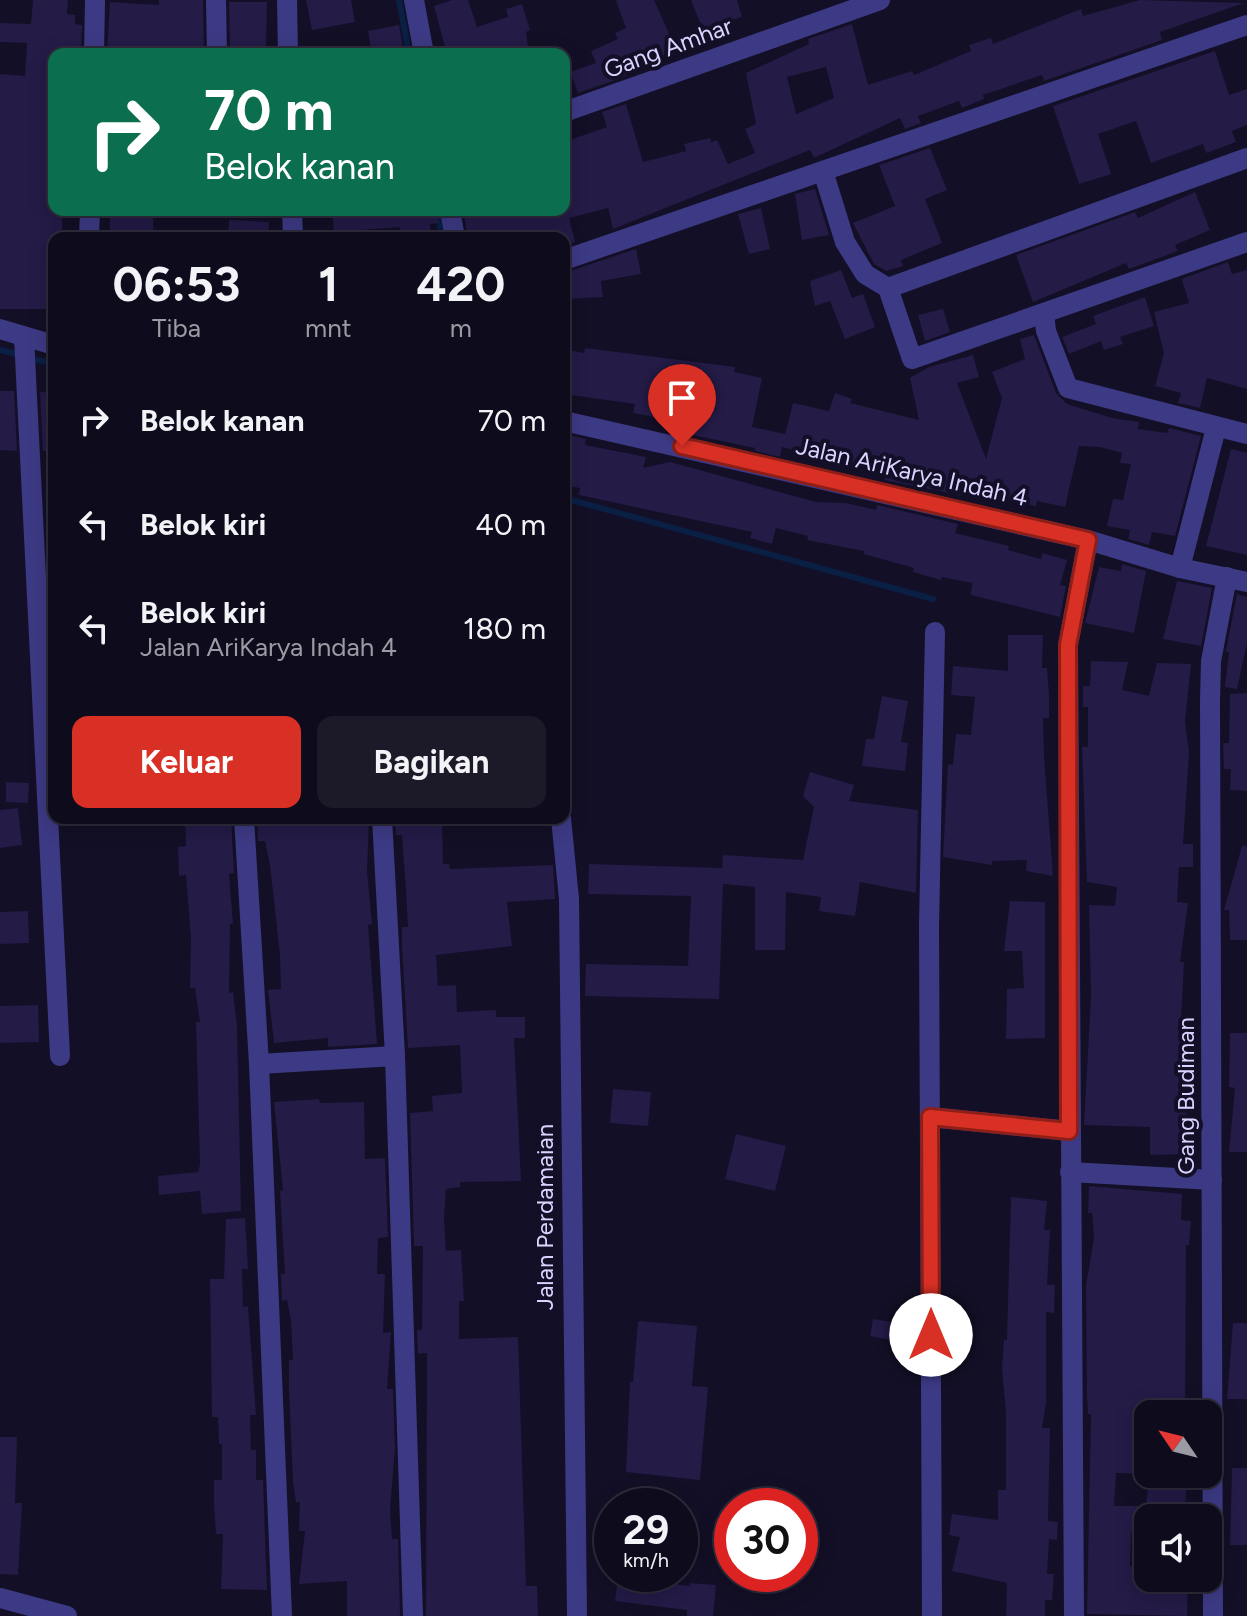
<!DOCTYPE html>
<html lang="id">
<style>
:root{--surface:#0e0b1c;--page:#1c1929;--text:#f1f3f6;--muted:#9b9ba3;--line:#2e2b3b;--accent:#d93025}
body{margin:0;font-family:Figtree,sans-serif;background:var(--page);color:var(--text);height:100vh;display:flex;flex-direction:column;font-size:30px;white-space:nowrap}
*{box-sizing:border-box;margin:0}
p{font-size:26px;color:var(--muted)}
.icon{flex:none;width:44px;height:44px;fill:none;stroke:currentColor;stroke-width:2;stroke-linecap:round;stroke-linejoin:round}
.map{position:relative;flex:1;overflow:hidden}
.sheet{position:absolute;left:48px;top:232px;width:522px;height:592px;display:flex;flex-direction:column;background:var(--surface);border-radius:16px;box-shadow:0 4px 20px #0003,0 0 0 2px var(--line)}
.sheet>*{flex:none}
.hud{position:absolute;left:48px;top:48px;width:522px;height:168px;border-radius:16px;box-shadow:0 4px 20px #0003,0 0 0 2px var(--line);background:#0b6e4f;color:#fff;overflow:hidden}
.needle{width:52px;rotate:305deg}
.tools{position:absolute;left:1134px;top:1400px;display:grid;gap:16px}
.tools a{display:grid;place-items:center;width:88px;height:88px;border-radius:16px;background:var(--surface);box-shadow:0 4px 20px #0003,0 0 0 2px var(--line);font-size:40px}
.speed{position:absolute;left:594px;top:1488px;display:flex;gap:16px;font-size:40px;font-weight:700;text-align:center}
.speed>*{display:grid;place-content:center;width:104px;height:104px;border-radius:50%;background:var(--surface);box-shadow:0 4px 20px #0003,0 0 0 2px var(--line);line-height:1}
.speed small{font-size:20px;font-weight:400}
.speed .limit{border:12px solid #d22;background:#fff;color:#111}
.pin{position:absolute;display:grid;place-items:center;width:68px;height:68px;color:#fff;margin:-82px -34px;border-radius:50% 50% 50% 0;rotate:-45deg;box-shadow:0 0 8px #0007}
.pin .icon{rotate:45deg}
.me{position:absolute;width:88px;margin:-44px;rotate:0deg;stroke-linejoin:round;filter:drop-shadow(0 0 6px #0008)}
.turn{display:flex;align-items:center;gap:28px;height:168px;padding:0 24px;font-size:36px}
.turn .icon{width:104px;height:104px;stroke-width:2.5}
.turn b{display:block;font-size:56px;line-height:68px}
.eta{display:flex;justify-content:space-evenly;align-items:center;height:136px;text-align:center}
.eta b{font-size:48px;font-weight:700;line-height:56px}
.button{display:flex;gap:16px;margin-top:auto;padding:16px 24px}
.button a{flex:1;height:92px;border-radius:16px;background:var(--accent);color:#fff;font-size:32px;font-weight:700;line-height:92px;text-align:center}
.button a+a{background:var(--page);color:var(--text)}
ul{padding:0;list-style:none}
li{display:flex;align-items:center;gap:24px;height:104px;padding:0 24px}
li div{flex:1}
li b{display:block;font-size:30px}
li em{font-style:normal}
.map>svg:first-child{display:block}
</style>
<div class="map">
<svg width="1247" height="1616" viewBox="0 0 1247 1616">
<rect width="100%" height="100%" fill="#130f26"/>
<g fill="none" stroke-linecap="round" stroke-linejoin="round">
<g stroke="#0a1f44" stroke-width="6">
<polyline points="399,0 409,54"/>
<polyline points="437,210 442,238"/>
<polyline points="0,350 20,355"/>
<polyline points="30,358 54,364"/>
<polyline points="564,498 933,599"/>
</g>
</g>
<g fill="#241b47" fill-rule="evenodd">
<polygon points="33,0 68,0 67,14 75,15 75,24 82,25 81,50 75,50 75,54 54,54 54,210 62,210 62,238 54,238 54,309 0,309 0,74 25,76 27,43 0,42 0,23 31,24"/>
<polygon points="159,0 203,0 204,54 107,53 110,2 159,5"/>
<polygon points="306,0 351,0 355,22 312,30"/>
<polygon points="452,0 468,0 477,27 508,17 506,9 522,4 530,30 526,32 529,54 447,54 434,6"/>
<polygon points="616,0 654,0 676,49 621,78 578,93 570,72 596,63 591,51 618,39 615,33 626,28"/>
<polygon points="691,0 737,0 742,17 724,22 728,33 708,42"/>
<path d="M1140,0L1244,3L1160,32L1162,40L1044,81L1042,75L983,95L984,99L962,108L959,101L918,116L921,123L905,129L900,118L814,158L810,150L613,229L608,208L569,218L575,242L564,246V238H468L463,210H506L509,218L538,210H564V142L607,127L602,112L626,104L643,162L686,151L684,144L710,138L711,142L717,140L728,164L755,153L745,129L756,124L746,73L809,44L808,39L852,24L868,85L912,71L914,75L971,51L969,45L991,38L993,44L1081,9L1083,16ZM826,67L834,98L796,114L787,77Z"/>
<polygon points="229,2 267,2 266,54 230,54"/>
<polygon points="399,25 404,54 372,54 368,31"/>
<polygon points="1215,51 1229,95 1247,89 1247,125 1232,131 1236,142 1206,153 1203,144 1151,163 1136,121 1098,134 1111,174 1079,184 1053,106"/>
<polygon points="930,148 947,190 925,199 942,243 901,260 903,266 886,271 874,264 853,223 895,206 879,165"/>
<polygon points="815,189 829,235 802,240 795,194"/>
<polygon points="1195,192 1210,230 1175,245 1178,251 1129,269 1126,263 1033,302 1016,255 1135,212 1138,218"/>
<polygon points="761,208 770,249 749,254 738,214"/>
<rect x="110" y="210" width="43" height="21"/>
<polygon points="332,210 437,210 439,223 430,224 431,238 400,238 400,227 334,232"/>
<polygon points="229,220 269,222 268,238 228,238"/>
<polygon points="636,249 641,274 601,281 603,297 564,299 564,273"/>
<polygon points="1228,262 1232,274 1247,270 1247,389 1207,378 1200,408 1178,403 1181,393 1155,386 1164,353 1154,312 1189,303 1182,280 1184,278"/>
<polygon points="841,270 852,298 863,294 875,327 845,339 830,301 815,306 810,281"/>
<polygon points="1145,297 1154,326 1120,337 1123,344 1104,350 1101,341 1069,354 1062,337 1096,324 1093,316"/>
<polygon points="943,309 950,332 925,341 918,315"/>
<polygon points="1034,335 1056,393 1067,404 1112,418 1139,422 1138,429 1167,433 1169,428 1201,436 1175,536 1152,532 1149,545 1128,539 1130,530 1107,526 1113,499 1123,500 1131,464 1120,463 1122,453 1100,447 1079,446 1065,507 1037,501 1036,506 1007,500 1006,504 884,480 886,474 847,461 848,457 811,448 809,454 782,447 780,457 755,451 755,448 693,435 695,425 633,413 635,404 564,394 564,349 584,353 585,348 735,367 734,372 762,378 752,427 785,434 793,403 829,411 835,393 852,399 850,403 919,420 910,378 929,367 973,355 979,377 957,383 986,459 1002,398 992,372 1025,359 1020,339"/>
<polygon points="0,391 14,391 17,451 0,450"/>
<polygon points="40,392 54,393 54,452 43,451"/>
<polygon points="564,434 586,439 585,445 646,457 643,468 670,462 816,502 846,503 876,510 877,505 958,524 955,533 1009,546 1008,550 1041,559 1042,553 1067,560 1060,585 1066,586 1060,617 971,595 972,583 942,577 941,580 913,572 914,568 864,554 864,551 807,540 808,536 776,528 772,544 750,538 752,532 579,495 580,488 564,485"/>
<polygon points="1231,449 1247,453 1247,555 1206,546"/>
<polygon points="1122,564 1146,571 1134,633 1085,623 1099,567 1121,571"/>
<polygon points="1177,581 1212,588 1201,646 1163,639"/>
<polygon points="1237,594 1247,597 1247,643 1237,689 1225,687 1229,652 1226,651"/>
<polygon points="1008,635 1043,635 1042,668 1047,668 1049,695 1049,718 1043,718 1044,756 1053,876 1026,871 1027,860 992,861 992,865 943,857 948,764 953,765 956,734 971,735 975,697 951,695 953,666 1008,671"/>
<polygon points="1091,661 1128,662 1122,690 1149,696 1157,663 1191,664 1185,722 1189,752 1183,844 1193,844 1193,867 1179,867 1177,902 1188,903 1180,962 1184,962 1180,1038 1190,1040 1190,1051 1196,1051 1183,1133 1194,1133 1194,1154 1150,1155 1150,1127 1084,1125 1091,997 1089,905 1115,906 1117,887 1087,882 1082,747 1088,747 1088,707 1083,707 1083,686 1090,686"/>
<polygon points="1247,693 1247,791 1230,790 1231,769 1224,769 1223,743 1229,743 1230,694"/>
<polygon points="882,696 908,701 901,742 908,743 905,771 862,766 866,739 874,739"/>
<polygon points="810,772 854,785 849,801 918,810 916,893 860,882 855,916 819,911 821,897 786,892 785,950 755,950 755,887 723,884 719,999 585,996 586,964 688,966 691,896 588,894 589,864 722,868 723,855 803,860 814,807 803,796"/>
<polygon points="6,782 29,783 28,803 6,802"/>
<polygon points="18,808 22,845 0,848 0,810"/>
<polygon points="185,818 231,818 234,873 229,874 233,924 230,924 229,993 233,992 237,1025 241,1211 202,1214 200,1191 159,1195 158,1176 198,1172 200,1164 196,1022 200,1022 195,988 190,988 191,939 186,875 179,876 178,847 186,846"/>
<polygon points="257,818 369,818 367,871 372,924 368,925 377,1044 328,1047 328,1038 274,1043 268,990 281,989 280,955 270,865 265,841 258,841"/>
<polygon points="395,818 442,818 443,864 449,864 450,869 553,865 555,899 507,902 512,946 436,955 438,986 456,985 457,1012 496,1010 496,1017 525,1017 525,1038 514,1038 521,1181 460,1182 460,1187 446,1189 444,1217 446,1251 461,1250 464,1301 459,1301 459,1339 518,1337 526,1586 537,1586 538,1616 426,1616 427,1353 418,1354 417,1330 422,1330 423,1246 414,1246 410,1113 433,1111 432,1096 462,1093 460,1045 408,1048 402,947 402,927 408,927 406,891 402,835 396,835"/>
<polygon points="1242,846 1247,846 1247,940 1230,940 1229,910 1224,910"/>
<polygon points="1010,901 1045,902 1045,1038 1006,1039 1007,989 1024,988 1022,951 1004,951"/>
<polygon points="28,911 29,943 0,944 0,912"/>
<polygon points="38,1005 39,1042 0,1043 0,1006"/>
<polygon points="1230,1033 1247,1033 1247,1152 1229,1152 1235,1088 1229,1087"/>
<polygon points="613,1089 651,1092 648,1126 610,1123"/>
<polygon points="319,1099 320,1103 364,1102 365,1159 385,1158 388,1237 378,1238 377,1274 385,1274 383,1333 391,1332 387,1389 393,1389 395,1448 390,1510 392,1539 398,1539 400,1616 347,1616 347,1581 299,1584 305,1531 299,1531 300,1502 296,1502 293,1481 289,1390 289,1360 293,1360 291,1320 287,1300 282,1301 281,1274 285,1274 280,1191 283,1190 274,1102"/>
<polygon points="736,1134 786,1146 775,1191 725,1179"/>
<polygon points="1089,1186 1182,1194 1181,1220 1191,1221 1189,1245 1186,1245 1185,1414 1148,1414 1148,1474 1116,1473 1114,1506 1146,1506 1149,1476 1187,1480 1184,1518 1148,1518 1148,1533 1131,1533 1130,1566 1135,1566 1135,1578 1188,1578 1187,1616 1087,1614 1091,1414 1088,1414 1087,1394 1086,1286 1094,1238 1092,1213 1088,1213"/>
<polygon points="1011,1197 1047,1201 1044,1230 1050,1230 1047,1285 1055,1285 1054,1313 1046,1312 1046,1403 1042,1428 1050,1428 1048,1521 1058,1522 1057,1540 1049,1539 1047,1574 1054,1574 1052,1600 1045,1600 1045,1616 1006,1616 1007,1583 952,1571 960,1537 949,1535 952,1514 998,1520 998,1490 1006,1490 1006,1413 1002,1368 1004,1340 1007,1340"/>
<polygon points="245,1218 248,1269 242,1269 243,1307 248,1306 256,1415 250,1415 251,1450 256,1450 256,1480 263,1480 267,1590 221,1589 223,1534 216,1534 214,1504 214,1480 222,1480 222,1444 219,1444 218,1417 212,1417 210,1279 224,1279 226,1219"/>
<polygon points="873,1319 904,1324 901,1342 870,1336"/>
<polygon points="638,1321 697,1326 692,1386 708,1387 700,1480 626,1472 630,1382 633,1382"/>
<polygon points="1233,1323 1247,1323 1247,1399 1227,1399"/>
<polygon points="0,1437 17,1437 15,1503 22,1503 18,1575 0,1574"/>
<polygon points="1232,1468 1247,1468 1247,1545 1230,1545"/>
<polygon points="618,1577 690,1586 690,1583 716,1585 713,1616 687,1616 687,1610 615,1601"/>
</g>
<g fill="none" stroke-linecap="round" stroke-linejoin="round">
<g stroke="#3d3a85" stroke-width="20">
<polyline points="216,0 217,54"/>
<polyline points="287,0 288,54"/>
<polyline points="414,0 424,54"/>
<polyline points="94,54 95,0"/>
<polyline points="564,112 880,0"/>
<polyline points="823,171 845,242 865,274 888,288 912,359 1247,242"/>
<polyline points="292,210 293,238"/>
<polyline points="450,210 455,238"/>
<polyline points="89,238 90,210"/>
<polyline points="564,260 1247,25"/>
<polyline points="888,288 1247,158"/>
<polyline points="1044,314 1046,331 1068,388 1247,434"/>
<polyline points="0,329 54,345"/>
<polyline points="24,337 60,1056"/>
<polyline points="564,421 1088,540 1180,568 1247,582"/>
<polyline points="1180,568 1216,428"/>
<polyline points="244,818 259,1064 282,1616"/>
<polyline points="382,818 395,1056 413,1616"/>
<polyline points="561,818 569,899 577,1616"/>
<polyline points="259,1064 395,1056"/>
<polyline points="930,1117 1069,1131"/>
<polyline points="1070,1172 1212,1180"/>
<polyline points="0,1598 67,1616"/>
<polyline points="932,1616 929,925 935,632"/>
<polyline points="1074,1616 1068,645 1088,540"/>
<polyline points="1213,1616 1210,701 1211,661 1227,577"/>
</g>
</g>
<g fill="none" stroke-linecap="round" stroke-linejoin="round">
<defs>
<polyline id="route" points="682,446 1088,540 1068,645 1069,1131 930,1117 931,1335"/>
</defs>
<use href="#route" stroke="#8d1f18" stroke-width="20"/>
<use href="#route" stroke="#d93025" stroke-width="14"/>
</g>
<g text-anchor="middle" stroke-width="8" stroke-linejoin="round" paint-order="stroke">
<g font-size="24" fill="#d9d4ff" stroke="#130f26">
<text transform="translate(668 48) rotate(-20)" y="8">Gang Amhar</text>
<text transform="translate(912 472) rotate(13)" y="8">Jalan AriKarya Indah 4</text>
<text transform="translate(1186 1096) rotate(-90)" y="8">Gang Budiman</text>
<text transform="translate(545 1217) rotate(-90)" y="8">Jalan Perdamaian</text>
</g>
</g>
</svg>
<div class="tools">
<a><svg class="needle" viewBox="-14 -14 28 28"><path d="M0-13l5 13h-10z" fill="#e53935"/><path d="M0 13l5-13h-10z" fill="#9b9ba3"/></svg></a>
<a><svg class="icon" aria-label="sound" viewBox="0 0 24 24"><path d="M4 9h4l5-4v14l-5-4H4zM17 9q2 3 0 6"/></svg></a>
</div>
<div class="speed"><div>29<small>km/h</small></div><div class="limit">30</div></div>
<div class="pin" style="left:682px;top:446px;background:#d93025"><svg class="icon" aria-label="arrive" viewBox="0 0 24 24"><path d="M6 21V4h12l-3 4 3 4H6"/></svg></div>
<svg class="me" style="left:931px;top:1335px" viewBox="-20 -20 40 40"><circle r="19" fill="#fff"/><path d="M0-13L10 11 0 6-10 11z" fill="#d93025"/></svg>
<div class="hud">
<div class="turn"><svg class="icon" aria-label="right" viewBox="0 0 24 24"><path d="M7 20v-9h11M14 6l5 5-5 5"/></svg><div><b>70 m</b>Belok kanan</div></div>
</div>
<section class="sheet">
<div class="eta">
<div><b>06:53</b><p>Tiba</p></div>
<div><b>1</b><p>mnt</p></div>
<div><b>420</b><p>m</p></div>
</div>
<ul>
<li><svg class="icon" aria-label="right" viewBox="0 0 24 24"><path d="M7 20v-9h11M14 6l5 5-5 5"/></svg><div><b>Belok kanan</b></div><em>70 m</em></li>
<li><svg class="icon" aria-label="left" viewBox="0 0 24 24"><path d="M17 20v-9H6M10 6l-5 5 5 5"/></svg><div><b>Belok kiri</b></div><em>40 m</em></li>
<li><svg class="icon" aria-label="left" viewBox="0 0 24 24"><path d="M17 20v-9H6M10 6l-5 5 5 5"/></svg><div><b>Belok kiri</b><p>Jalan AriKarya Indah 4</p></div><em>180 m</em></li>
</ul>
<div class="button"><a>Keluar</a><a>Bagikan</a></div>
</section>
</div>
